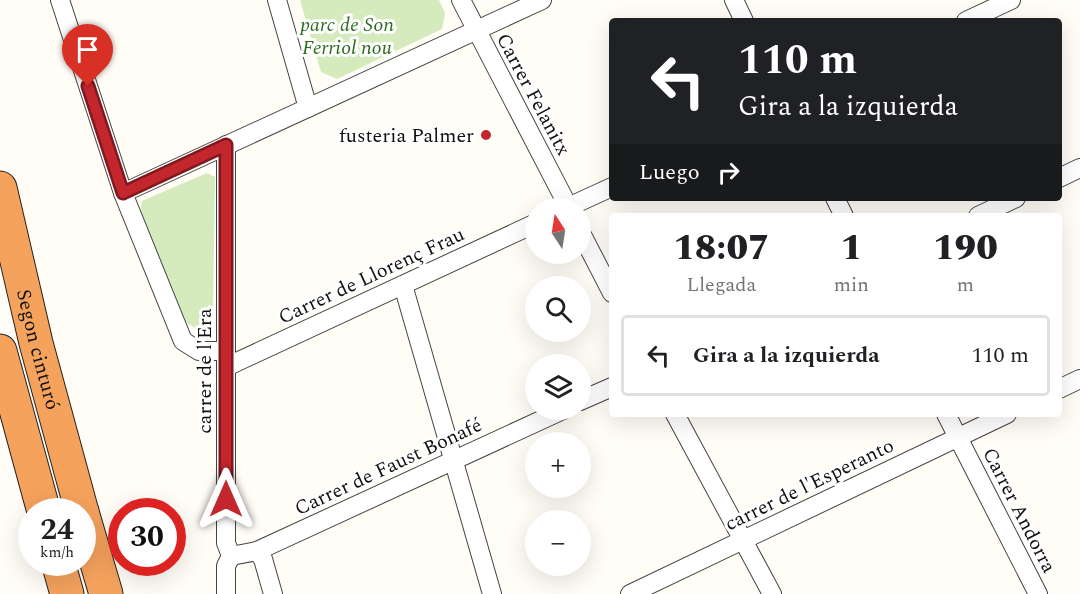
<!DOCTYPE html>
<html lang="es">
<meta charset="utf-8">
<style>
:root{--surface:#fff;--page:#f6f6f6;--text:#202124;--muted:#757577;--line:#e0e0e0}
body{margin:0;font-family:Spectral,serif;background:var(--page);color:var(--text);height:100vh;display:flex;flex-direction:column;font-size:22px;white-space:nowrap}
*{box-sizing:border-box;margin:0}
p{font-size:20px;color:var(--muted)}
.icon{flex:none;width:33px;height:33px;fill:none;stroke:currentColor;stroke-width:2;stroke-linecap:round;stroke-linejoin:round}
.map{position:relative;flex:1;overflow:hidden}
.side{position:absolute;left:609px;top:213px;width:453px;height:204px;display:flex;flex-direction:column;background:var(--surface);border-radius:6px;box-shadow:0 6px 24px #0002}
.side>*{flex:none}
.guide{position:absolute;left:609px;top:18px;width:453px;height:183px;border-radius:6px;box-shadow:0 6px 24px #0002;background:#202124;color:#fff;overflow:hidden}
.needle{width:39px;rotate:348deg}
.tools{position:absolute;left:525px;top:198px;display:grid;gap:12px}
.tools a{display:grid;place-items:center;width:66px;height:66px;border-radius:50%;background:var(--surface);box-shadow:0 6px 24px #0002;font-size:30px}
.speed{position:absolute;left:18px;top:498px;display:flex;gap:12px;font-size:30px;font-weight:700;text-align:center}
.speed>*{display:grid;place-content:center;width:78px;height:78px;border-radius:50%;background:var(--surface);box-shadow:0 6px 24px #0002;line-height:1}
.speed small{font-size:15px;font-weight:400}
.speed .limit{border:9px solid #d22;background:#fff;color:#111}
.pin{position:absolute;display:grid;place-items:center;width:51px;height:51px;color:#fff;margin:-62px -26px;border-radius:50% 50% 50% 0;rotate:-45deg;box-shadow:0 0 6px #0007}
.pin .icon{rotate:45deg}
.me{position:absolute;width:66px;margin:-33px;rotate:0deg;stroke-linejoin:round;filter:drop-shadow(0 0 4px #0008)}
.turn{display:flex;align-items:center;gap:21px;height:126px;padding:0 30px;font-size:27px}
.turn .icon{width:78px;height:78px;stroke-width:2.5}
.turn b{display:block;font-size:42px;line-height:51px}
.then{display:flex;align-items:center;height:57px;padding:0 30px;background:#0003;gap:12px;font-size:22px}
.eta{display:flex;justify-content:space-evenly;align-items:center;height:102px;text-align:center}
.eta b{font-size:36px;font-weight:800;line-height:42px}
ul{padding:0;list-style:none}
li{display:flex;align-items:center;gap:18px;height:81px;margin:0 12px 9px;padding:0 18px;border:3px solid var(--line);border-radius:6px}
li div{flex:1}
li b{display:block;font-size:22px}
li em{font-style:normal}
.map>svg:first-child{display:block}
</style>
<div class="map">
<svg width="1080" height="594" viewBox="0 0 1080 594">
<rect width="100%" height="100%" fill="#fffdf5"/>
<g fill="#d5ebbd">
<polygon points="300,0 439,0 445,13 442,29 337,79 321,72"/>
<polygon points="207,173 215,177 213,313 207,323 195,328 184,321 140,213 142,201"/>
</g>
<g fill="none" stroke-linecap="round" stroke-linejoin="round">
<defs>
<g id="street">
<polyline points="60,0 123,193 183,341 199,351 226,351"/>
<polyline points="277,0 308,108"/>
<polyline points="461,0 569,208"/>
<polyline points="734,0 744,21"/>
<polyline points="966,21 1011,0"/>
<polyline points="1059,178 1080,168"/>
<polyline points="123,193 542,0"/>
<polyline points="835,198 844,216"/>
<polyline points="566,208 612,187"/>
<polyline points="978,216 1016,198"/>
<polyline points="580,231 612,293"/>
<polyline points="403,285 492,594"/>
<polyline points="226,367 536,223"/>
<polyline points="1059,389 1080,379"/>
<polyline points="580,401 612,387"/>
<polyline points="675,414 772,594"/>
<polyline points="946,414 1038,594"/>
<polyline points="257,551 263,559 273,594"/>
<polyline points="231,556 257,551 563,410"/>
<polyline points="226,594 226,566 231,556 226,543 226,145"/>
<polyline points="630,594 1007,414"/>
</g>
<g id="highway">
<path id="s1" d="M0,188L36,343L82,512"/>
<polyline points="0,351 44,512"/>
<polyline points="82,512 106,594"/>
<polyline points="58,562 67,594"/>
</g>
</defs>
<use href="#street" stroke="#444" stroke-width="20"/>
<use href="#highway" stroke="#222" stroke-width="35"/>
<use href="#street" stroke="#fff" stroke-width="18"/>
<use href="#highway" stroke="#f5a25d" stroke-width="33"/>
</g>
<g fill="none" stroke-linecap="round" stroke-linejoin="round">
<defs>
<polyline id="route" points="88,86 123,193 226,145 226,499"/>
</defs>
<use href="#route" stroke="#7f191e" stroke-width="15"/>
<use href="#route" stroke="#c4262e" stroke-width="10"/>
</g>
<circle fill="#c4262e" stroke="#fff" stroke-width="2" cx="486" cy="135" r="6"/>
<g text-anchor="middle" stroke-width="6" stroke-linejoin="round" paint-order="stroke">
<g font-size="20" font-style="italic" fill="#2f6b1f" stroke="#fff">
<text x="347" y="31">parc de Son<tspan x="347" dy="23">Ferriol nou</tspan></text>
</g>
<g font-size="20" fill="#111" stroke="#fff">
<text transform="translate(534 94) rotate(62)" y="7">Carrer Felanitx</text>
<text transform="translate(371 275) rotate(-25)" y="7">Carrer de Llorenç Frau</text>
<text dy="7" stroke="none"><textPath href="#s1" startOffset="166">Segon cinturó</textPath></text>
<text transform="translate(204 371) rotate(-90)" y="7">carrer de l'Era</text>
<text transform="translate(388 466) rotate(-25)" y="7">Carrer de Faust Bonafé</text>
<text transform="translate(809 484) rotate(-26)" y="7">carrer de l'Esperanto</text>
<text transform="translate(1020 510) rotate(63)" y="7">Carrer Andorra</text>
</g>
<g font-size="20" fill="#111" stroke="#fff" text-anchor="end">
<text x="474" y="142">fusteria Palmer</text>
</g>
</g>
</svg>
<div class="tools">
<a><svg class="needle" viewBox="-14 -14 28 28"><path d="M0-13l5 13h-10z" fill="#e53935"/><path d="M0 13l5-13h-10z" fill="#757577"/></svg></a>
<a><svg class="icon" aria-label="search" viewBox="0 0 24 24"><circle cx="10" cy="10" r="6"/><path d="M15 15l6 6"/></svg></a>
<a><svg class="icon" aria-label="layers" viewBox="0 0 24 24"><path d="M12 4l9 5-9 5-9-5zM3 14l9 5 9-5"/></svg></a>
<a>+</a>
<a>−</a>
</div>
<div class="speed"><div>24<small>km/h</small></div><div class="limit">30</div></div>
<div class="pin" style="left:88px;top:86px;background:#d93025"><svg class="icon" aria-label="arrive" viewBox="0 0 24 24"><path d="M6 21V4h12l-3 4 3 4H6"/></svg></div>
<svg class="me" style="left:226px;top:499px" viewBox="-20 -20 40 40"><path d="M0-17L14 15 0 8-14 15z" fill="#c4262e" stroke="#fff" stroke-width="4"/></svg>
<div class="guide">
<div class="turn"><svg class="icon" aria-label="left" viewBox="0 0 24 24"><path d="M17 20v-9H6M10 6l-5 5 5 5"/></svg><div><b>110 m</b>Gira a la izquierda</div></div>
<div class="then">Luego<svg class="icon" aria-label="right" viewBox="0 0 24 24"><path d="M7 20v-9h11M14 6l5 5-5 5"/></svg></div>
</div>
<section class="side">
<div class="eta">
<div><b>18:07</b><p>Llegada</p></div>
<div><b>1</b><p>min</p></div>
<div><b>190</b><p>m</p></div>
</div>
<ul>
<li><svg class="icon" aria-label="left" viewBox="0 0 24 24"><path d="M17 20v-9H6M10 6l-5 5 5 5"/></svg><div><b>Gira a la izquierda</b></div><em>110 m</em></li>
</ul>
</section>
</div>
